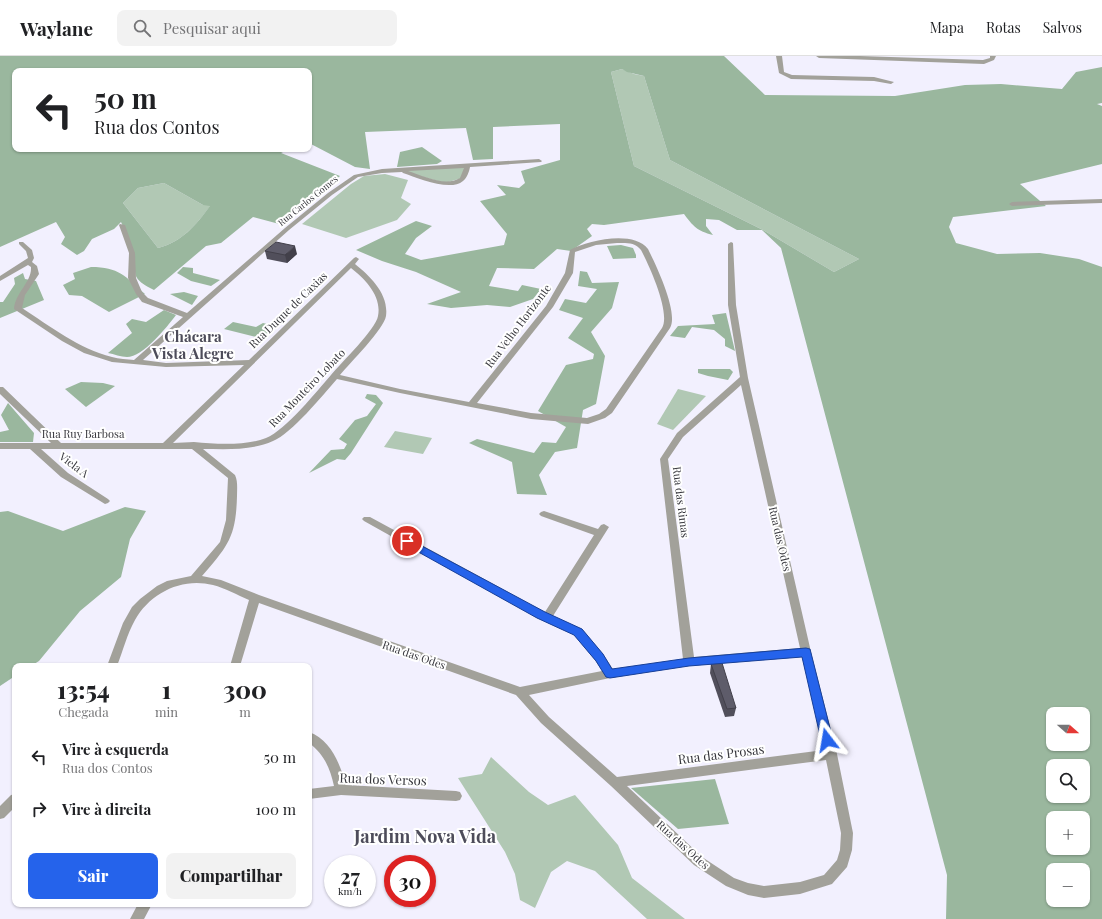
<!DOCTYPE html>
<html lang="pt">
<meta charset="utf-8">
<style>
:root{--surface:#fff;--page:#f2f2f2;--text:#202124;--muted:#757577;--line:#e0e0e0;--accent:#2563eb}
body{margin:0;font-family:"Playfair Display",serif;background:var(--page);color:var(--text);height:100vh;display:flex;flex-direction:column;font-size:15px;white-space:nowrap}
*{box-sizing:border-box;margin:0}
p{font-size:13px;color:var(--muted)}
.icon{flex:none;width:22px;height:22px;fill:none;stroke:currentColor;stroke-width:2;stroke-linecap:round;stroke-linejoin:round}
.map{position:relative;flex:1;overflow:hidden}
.drawer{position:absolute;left:12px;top:607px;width:300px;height:244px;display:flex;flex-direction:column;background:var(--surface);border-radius:8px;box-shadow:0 1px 3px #0004}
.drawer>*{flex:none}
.banner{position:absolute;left:12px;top:12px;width:300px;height:84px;border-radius:8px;box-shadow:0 1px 3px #0004;background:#fff;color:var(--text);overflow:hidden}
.needle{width:26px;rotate:111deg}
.buttons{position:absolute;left:1046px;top:651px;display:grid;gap:8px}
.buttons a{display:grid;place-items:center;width:44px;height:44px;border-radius:8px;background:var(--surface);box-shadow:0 1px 3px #0004;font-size:20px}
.speed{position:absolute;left:324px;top:799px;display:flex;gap:8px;font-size:20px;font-weight:700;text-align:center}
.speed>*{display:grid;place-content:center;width:52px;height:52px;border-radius:50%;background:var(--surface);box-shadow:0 1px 3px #0004;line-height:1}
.speed small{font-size:10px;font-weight:400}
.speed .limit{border:6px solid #d22;background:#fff;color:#111}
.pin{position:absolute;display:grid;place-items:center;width:34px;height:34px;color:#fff;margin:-17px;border:2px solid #fff;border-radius:50%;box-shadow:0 1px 4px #0007}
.me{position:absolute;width:44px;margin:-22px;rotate:346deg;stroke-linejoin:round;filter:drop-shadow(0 0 3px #0008)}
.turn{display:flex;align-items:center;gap:14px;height:84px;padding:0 16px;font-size:18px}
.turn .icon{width:52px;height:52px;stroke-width:2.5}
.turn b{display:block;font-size:28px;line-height:34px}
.eta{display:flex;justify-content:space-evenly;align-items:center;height:68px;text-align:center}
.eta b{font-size:24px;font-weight:800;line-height:28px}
.button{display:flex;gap:8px;margin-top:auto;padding:8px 16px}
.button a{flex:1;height:46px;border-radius:8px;background:var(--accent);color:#fff;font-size:16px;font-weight:800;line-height:46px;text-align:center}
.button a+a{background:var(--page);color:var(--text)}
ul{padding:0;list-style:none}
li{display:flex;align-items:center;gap:12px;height:52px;padding:0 16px}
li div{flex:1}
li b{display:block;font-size:15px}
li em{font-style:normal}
header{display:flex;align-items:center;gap:24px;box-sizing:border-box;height:56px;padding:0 20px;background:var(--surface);border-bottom:1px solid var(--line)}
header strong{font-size:19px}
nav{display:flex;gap:22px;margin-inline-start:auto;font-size:14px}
.search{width:280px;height:36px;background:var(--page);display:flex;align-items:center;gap:10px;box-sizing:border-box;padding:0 14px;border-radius:8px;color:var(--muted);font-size:15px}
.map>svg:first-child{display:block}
</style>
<header>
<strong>Waylane</strong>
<div class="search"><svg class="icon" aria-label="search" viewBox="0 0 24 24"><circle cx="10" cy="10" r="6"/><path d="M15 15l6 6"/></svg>Pesquisar aqui</div>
<nav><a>Mapa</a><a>Rotas</a><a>Salvos</a></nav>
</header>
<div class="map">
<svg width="1102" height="863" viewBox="0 0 1102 863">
<rect width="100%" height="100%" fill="#f2f0fe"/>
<g fill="#b1c8b4">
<polygon points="622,13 634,18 644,20 670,104 859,203 834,216 763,174 634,110 611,16"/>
<polygon points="468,109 462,122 445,127 398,114"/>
<polygon points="385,118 408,124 401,142 411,148 397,164 346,182 302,168 351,128 364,120"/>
<path d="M164,127L203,149H211C196,169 182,186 158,192L123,147L138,132Z"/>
<polygon points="678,333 706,340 673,374 657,368"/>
<polygon points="395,375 432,382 423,398 384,391"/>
<polygon points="491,701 529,736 548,749 575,739 618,789 632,822 685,863 647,863 595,815 567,805 551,816 535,852 520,844 515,818 505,796 458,722 482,718"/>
</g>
<g fill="#9ab79e" fill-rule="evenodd">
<path d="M0,0H724L765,39L895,40L965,29L1001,28L1062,33L1076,16L1102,11V47L1097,48L1102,50V108L1020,128L1046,150L953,161L949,171L956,187L997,198L1040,197L1079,203L1102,211V863H946L947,819L781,192L762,174H737L719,164L706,163V170L713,179C697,175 693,170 684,158L604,169L592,168L587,173L592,180L571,195L557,193L534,213L497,212L489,230L518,235L522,229L541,233L533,243L510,251L487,249L451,252L427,248L461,236L416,216L382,205L356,194L416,165L432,170L416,182L405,198L421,204L504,189L507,178L480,145L506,139L497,129L519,132L525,127L521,115L560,104V68L493,71V103L473,104L466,72L365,76L370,113L355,111L309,87V15H15V93H289L281,97L340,120L283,169L253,161L221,187L206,190L154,234C126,220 139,217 133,194C130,185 125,175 121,166L114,173L92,183L84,195L77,199L61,188L65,181L56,166L0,191ZM622,13L627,16L644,20L670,104L859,203L834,216L763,174L634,110L611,16ZM164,127L203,149L210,150C196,169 182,186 158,192L123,147L138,132ZM1053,658H1083V688H1053ZM1053,710H1083V740H1053ZM1053,762H1083V792H1053ZM1053,814H1083V844H1053Z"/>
<polygon points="422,91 442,105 437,108 397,111 400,96"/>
<polygon points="621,189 633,192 636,199 636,202 613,203 607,190"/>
<path d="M91,211C119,211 125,220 145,238L109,256L82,240L69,239L63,229L75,223L73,217Z"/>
<polygon points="183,211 193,212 193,217 220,224 211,230 191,225 177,217"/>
<polygon points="580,215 587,216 592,227 619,226 612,252 591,276 605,300 596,348 583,354 577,392 555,396 539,419 547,439 517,438 512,406 469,387 477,383 534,397 542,386 556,387 566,371 538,355 566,309 593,303 594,298 568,282 583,262 559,254 565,243 586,247 597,233 578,230"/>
<polygon points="23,217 25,223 36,225 44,244 0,262 0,246 3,246 15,228 14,222"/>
<polygon points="184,236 198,240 192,249 170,238"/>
<path d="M164,254L176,259C167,271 143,301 127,301C121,301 114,298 108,297L132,277L126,268L132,263L146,266Z"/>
<polygon points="726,257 735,295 725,290 725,283 714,274 692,271 685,282 670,280 678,270 715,268 712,259"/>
<polygon points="233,266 256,271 263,267 267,268 263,273 273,276 260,282 224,273"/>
<polygon points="698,313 730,313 733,316 728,324 708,320 698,317"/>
<polygon points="81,326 103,327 115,330 86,351 65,333"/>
<polygon points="367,338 376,339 383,347 351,397 345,404 337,403 309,417 331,394 344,393 347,388 339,383 355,364 367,360 376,348 365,342"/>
<polygon points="8,347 34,377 33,386 0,386 0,376 9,374 1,359"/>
<polygon points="125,451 146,455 130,483 121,521 80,555 39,605 31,610 15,610 15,620 0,630 0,456 8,455 63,475"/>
<polygon points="715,723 729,768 678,773 631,732"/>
</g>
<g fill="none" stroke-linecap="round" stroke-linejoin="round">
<g fill="#a2a19a" fill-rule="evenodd">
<polygon points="776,0 782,0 784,16 792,19 874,21 894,26 891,28 874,25 791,23 779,17"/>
<polygon points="816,0 860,0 983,4 990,2 990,0 996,0 994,4 984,8 819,2"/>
<path d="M539,103L542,105L541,106L470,111C469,116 467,122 463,125C450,136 418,122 403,117L402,116L382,117L358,121L332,139L289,174L143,304L166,307L249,304L354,202L356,201L359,203L355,208C370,220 389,238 386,260C384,273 350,307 340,319L400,333L469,346L546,250L565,217L570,194C588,184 634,174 648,193C656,209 679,257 670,272L612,357L605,362L588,368L531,363L400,337L337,323C323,339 291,378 273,385C251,395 226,393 203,393L235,419C238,425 237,434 237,440C236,481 228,490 202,520L221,524L259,539L520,631L602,615L595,604L574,579L537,562L364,465L362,463L364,461H370L545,556L594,479L541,460L539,458L541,456L544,455L598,473L601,469L604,468L609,471L553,560L582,573L603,598L613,613L683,603L660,403L677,377L740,321L728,249V188L731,186L733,187L736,249L748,322L811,596L837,698L853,777L852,794L847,811L832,828L800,838L764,842L748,839L726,830L694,809L611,730L541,667L516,639L259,547L240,610H230L249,544C237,539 225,532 213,529C182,521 150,537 135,564C127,578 123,595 117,610H107L123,567L132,551L140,543L157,530L167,525L191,520L220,486L226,464L228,422L192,393H41L68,417L108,443L110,445L108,447L105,448L61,421L30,393H0V387H51L0,338V331H3L61,387H163L244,309L166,311L112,306L84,297L62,285L14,253C15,237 32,226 31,211L28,209L0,225V220L28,202L26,195L19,188V186H23L32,194L34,202L32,206L37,210L39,218L25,239L22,252C50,270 79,293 112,301C119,303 127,303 134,304L183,261L142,246L136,238L128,222L129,197L119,169L120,168L125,169L135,197L136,222L142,236L148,242L187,257L285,172L328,137L354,119L382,113ZM464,112L460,122C445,131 424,120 408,115ZM617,187C626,187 635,186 641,194C649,209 671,257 662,272L606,353L599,358L587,362L531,357L477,347L553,251L573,217L575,196L596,189ZM351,212C365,223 382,240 378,260C376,273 341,307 331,319C317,335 286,374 266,382C245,390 216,388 194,386C188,386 180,387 173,387ZM741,329L800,592L694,601L668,403L683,381ZM802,601L824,694L617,721L549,661L529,639L610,622L689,610ZM826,704L841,777L840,794L837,804L824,819L800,826L764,830L748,827L734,822L702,801L627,730Z"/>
<polygon points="1102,143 1102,147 1012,150 1009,148 1012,146"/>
<path d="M309,676C331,684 340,708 346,729L456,735L460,736L462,740L460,744L456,745L341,739L309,743V733L334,730C330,712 324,698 309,687Z"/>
<polygon points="15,738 15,751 4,762 0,763 0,750 11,739"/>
<polygon points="138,848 152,848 144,863 130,863"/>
</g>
</g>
<g fill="#514f5b">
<polygon points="265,195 297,198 287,207 267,203"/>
<polygon points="711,608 736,652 734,660 725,661 710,617"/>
</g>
<polygon fill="#42404a" points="295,190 297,198 287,207 285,199"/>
<g fill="#5e5c6a" stroke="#42404a">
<polygon points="276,186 295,190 285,199 265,195"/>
<polygon points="722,607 736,652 727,653 711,608"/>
</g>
<polygon fill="#2563eb" stroke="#184099" points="407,482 545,556 582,573 603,598 612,613 689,602 806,592 810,593 833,684 831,687 827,689 823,687 821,684 802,601 689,610 610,622 606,621 596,605 574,579 537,562 404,488 402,485"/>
<g text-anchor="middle" stroke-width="4" stroke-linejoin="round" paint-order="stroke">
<g font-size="9" fill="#36363c" stroke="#fff">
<text transform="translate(308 145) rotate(-39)" y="3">Rua Carlos Gomes</text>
</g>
<g font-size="11" fill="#36363c" stroke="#fff">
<text transform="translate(288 254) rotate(-44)" y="4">Rua Duque de Caxias</text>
<text transform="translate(518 270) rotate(-53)" y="4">Rua Velho Horizonte</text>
<text transform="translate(307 332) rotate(-46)" y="4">Rua Monteiro Lobato</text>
<text x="83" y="382">Rua Ruy Barbosa</text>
<text transform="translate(74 409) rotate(37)" y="4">Viela A</text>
<text transform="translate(681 446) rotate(83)" y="4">Rua das Rimas</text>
<text transform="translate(780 483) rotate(77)" y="4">Rua das Odes</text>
<text transform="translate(414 599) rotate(19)" y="4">Rua das Odes</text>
<text transform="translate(683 789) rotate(42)" y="4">Rua das Odes</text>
</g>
<g font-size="13" fill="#36363c" stroke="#fff">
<text transform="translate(721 698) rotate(-7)" y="5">Rua das Prosas</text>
<text transform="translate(383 723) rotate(2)" y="5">Rua dos Versos</text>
</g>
<g font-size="15" font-weight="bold" fill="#4d4c5a" stroke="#fff">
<text x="193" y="286">Chácara<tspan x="193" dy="17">Vista Alegre</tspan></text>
</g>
<g font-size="18" font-weight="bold" fill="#4d4c5a" stroke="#fff">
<text x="425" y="787">Jardim Nova Vida</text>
</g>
</g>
</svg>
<div class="buttons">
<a><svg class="needle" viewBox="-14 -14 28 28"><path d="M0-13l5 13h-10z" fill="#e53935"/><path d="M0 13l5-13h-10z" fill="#757577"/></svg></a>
<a><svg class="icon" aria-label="search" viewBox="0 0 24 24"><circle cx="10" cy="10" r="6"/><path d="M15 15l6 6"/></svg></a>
<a>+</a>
<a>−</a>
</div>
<div class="speed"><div>27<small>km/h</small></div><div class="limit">30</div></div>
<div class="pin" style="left:407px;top:485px;background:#d93025"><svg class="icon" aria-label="arrive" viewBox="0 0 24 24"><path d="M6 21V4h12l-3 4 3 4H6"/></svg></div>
<svg class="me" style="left:827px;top:684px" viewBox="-20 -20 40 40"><path d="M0-17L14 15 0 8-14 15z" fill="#2563eb" stroke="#fff" stroke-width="4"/></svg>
<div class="banner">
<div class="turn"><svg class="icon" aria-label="left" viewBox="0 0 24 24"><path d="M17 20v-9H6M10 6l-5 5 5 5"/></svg><div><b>50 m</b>Rua dos Contos</div></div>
</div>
<section class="drawer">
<div class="eta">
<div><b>13:54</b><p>Chegada</p></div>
<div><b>1</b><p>min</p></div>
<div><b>300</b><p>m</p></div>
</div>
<ul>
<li><svg class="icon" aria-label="left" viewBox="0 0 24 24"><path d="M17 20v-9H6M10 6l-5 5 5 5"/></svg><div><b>Vire à esquerda</b><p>Rua dos Contos</p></div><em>50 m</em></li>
<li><svg class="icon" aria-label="right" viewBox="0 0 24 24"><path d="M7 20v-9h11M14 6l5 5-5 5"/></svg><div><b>Vire à direita</b></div><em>100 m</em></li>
</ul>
<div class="button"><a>Sair</a><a>Compartilhar</a></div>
</section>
</div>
